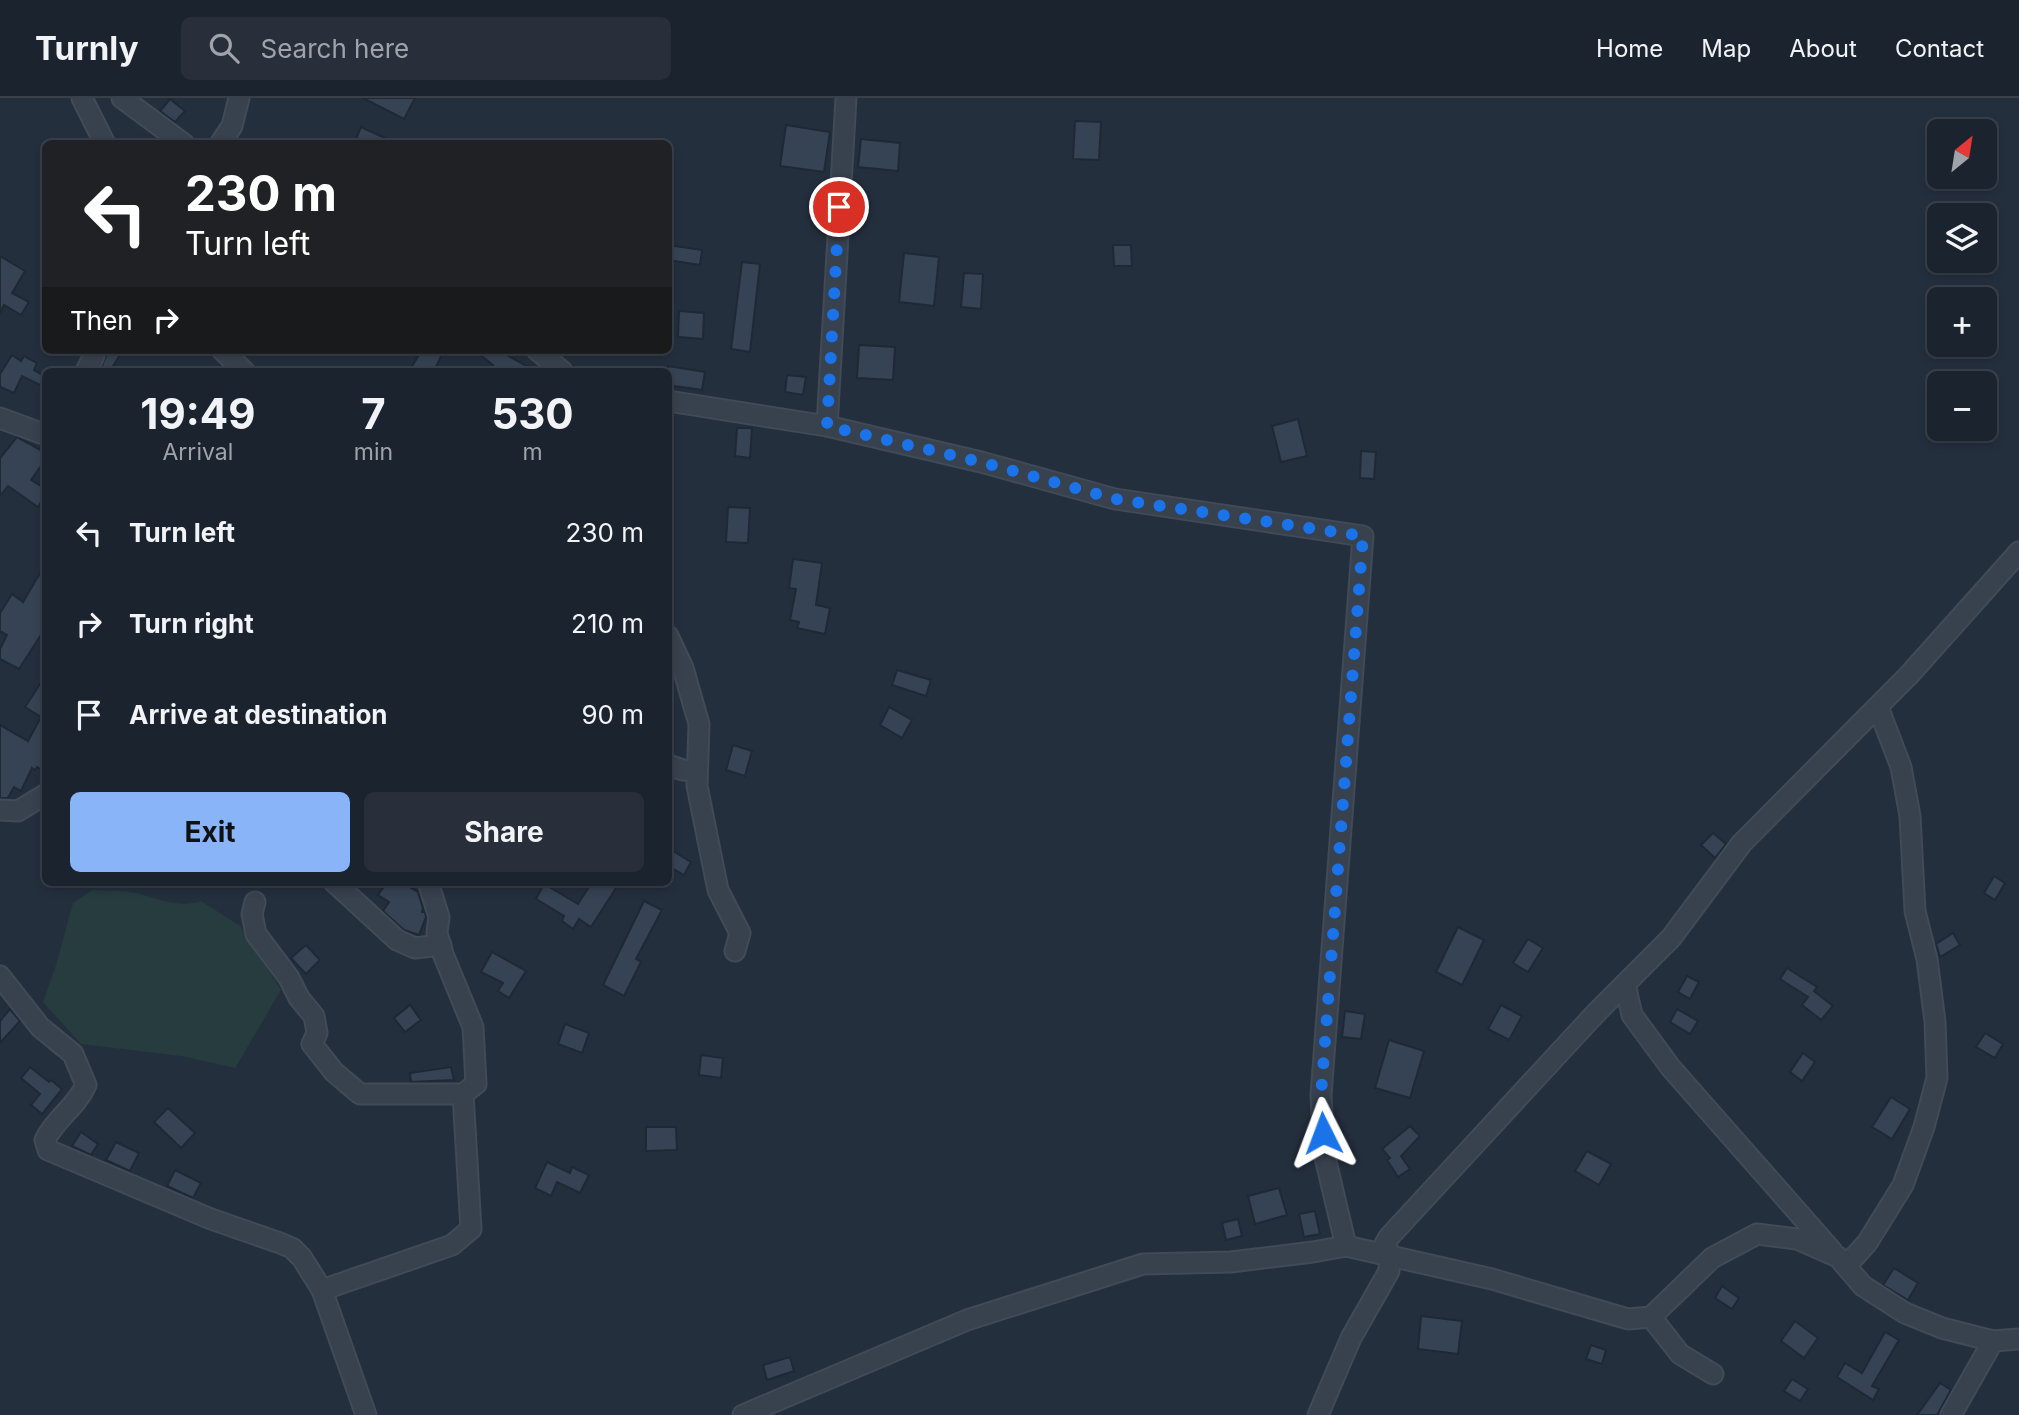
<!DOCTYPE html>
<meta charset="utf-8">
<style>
:root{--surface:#1b232e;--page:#282f3a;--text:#f1f3f6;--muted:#a0a4aa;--line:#39404a;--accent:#8ab4f8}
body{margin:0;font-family:Inter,sans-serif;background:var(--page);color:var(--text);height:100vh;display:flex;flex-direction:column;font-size:26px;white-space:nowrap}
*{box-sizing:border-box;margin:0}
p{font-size:23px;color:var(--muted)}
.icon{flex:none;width:38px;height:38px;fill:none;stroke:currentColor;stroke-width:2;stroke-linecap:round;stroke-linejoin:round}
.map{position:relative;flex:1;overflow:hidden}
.panel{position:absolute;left:42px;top:270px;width:630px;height:518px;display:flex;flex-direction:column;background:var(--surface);border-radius:10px;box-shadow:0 4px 10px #0003,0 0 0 2px var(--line)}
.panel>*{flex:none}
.top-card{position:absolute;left:42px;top:42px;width:630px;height:214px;border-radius:10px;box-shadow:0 4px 10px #0003,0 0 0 2px var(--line);background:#202124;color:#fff;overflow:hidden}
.needle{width:46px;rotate:30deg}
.controls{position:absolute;left:1927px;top:21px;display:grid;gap:14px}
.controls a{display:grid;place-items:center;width:70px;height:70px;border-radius:10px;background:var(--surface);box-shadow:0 4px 10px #0003,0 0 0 2px var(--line);font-size:35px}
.pin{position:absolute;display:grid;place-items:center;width:60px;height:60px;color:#fff;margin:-30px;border:4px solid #fff;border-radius:50%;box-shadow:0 2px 7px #0007}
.me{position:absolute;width:77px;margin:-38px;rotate:357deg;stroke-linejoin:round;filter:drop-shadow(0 0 5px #0008)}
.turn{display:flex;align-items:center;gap:24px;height:147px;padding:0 28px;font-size:32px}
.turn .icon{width:91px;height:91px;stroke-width:2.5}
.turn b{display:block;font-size:49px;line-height:60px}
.then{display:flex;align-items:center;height:66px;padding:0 28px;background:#0003;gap:14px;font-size:26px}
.eta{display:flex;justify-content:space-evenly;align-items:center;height:119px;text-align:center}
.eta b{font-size:42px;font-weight:700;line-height:49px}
.action{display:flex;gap:14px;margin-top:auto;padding:14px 28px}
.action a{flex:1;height:80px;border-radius:10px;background:var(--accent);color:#111;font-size:28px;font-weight:700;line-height:80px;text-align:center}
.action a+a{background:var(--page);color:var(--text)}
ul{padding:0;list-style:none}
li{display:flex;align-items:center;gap:21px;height:91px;padding:0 28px}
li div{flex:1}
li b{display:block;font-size:26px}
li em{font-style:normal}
header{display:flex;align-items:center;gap:42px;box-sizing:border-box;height:98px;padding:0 35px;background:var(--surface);border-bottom:2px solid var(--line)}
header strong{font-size:33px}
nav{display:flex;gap:38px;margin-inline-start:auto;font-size:24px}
.search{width:490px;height:63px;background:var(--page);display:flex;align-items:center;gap:18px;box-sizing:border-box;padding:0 24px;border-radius:10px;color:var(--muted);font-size:26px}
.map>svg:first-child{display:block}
</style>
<header>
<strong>Turnly</strong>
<div class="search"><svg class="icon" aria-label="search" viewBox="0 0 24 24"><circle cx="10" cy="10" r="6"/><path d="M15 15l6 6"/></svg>Search here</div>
<nav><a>Home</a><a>Map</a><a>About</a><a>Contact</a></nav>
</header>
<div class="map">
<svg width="2019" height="1317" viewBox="0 0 2019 1317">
<rect width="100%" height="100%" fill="#242f3e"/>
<path fill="#263c3f" d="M92,792C103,793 114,792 125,793C150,796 176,812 201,803L240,828L281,892L235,970L181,958L81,946L43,904L56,867L73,805Z"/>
<g fill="#364354" stroke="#1f2835" stroke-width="2">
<polygon points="363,0 415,0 404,21"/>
<polygon points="170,1 185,13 175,24 160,13"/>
<polygon points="1075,23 1101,24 1099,62 1073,61"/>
<polygon points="786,27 830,34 824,74 780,68"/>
<polygon points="361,29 398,46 354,46"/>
<polygon points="861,41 900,45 898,73 858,69"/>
<polygon points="668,147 702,152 700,167 668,162"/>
<polygon points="1113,147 1131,147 1132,168 1114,168"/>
<polygon points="904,155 939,159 934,208 899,204"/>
<polygon points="0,158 25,173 12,195 29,204 21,217 4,207 0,215"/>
<polygon points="742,164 760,166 750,254 731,251"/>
<polygon points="964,175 983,176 981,211 961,209"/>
<polygon points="679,213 704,215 703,241 678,239"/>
<polygon points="859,247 895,249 893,282 857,280"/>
<polygon points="105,252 123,252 110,273 100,273 106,258"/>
<polygon points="422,252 444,252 434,273 409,273"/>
<polygon points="474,252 498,252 535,273 490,273 493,267"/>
<polygon points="12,257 21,263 24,258 37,265 34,272 46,279 46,290 22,278 14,295 0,289 0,276"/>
<polygon points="668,268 705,274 702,292 668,287"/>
<polygon points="787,277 806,279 803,297 785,294"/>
<polygon points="1298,321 1307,358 1281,364 1272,328"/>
<polygon points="737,330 752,330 750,360 735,358"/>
<polygon points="17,339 46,355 46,361 31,382 46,391 46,396 38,409 8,388 0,398 0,360"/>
<polygon points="1361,353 1376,354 1374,381 1360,380"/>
<polygon points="728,409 750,410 748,445 726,444"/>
<polygon points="793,461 822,465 816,507 830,510 825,536 797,530 799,524 790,522 796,491 789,490"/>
<polygon points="46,465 46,529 19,571 0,561 0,551 7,537 0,533 0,515 12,496 23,504"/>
<polygon points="897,572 931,582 926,598 892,587"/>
<polygon points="46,577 46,674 37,669 35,672 32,670 21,693 14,689 8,700 0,700 0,627 28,643 41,619 25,609"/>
<polygon points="889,609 912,622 902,640 880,627"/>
<polygon points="733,647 752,653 745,678 726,672"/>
<polygon points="1713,735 1726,746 1715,760 1701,747"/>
<polygon points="673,753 691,764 684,777 668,768 668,761"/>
<polygon points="1994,778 2005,785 1995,802 1984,795"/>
<polygon points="387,784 415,784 411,790 418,794 423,810 422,814 425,814 426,819 419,837 404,832 383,813 389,804 378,797"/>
<polygon points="592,784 606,784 616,790 591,829 579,821 573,831 562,823 564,818 536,801 544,786 578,806"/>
<polygon points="644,803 662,812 636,861 641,864 624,898 603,887"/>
<polygon points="1458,829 1484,842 1462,887 1436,874"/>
<polygon points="1953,835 1960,847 1940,859 1936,846"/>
<polygon points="1528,841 1543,850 1528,874 1513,865"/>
<polygon points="306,847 320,862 306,876 291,860"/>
<polygon points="492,854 526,873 509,900 498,893 503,885 481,874"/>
<polygon points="1787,870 1817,889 1814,893 1833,908 1821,922 1802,907 1808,899 1780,881"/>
<polygon points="1687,878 1699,884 1690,901 1678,894"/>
<polygon points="410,907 421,922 405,934 394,920"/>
<polygon points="1501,907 1522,918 1509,942 1488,931"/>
<polygon points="10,911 20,923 0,945 0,923"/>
<polygon points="1677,911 1698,923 1690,936 1670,924"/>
<polygon points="1345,913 1365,916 1361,941 1342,939"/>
<polygon points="565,926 589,935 582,955 558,946"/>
<polygon points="1985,935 2003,946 1995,960 1976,949"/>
<polygon points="1389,942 1424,953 1410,1000 1375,990"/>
<polygon points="1803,955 1815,964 1802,983 1790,974"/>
<polygon points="701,957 723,960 721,980 699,977"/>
<polygon points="30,969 49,984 51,982 62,991 42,1016 31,1007 40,996 21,980"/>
<polygon points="451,969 454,982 411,984 410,975"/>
<polygon points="1891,999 1910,1011 1892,1041 1872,1029"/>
<polygon points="168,1010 195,1035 181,1050 154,1024"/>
<polygon points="1410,1028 1420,1038 1401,1058 1410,1071 1398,1079 1387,1062 1390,1060 1382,1051"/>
<polygon points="646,1029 676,1029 677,1052 646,1053"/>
<polygon points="81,1034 98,1046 91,1057 72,1048"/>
<polygon points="116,1044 139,1055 130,1073 106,1062"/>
<polygon points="1587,1053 1611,1066 1599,1087 1575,1073"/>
<polygon points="547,1064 570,1075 572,1069 589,1077 580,1095 557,1084 551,1098 535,1090"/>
<polygon points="175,1072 201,1085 193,1100 167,1088"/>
<polygon points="1279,1090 1287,1117 1255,1126 1248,1098"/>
<polygon points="1315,1113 1320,1136 1304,1139 1299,1116"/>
<polygon points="1238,1121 1242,1138 1226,1142 1222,1125"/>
<polygon points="1894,1170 1918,1185 1908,1202 1883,1187"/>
<polygon points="1722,1188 1739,1200 1732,1211 1715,1200"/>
<polygon points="1421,1218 1462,1223 1458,1256 1418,1251"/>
<polygon points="1795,1223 1818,1240 1804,1260 1781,1243"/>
<polygon points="1885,1234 1899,1242 1872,1288 1879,1291 1873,1302 1837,1279 1845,1265 1862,1275"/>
<polygon points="1591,1247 1606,1252 1602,1266 1586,1261"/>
<polygon points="790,1259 794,1273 767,1282 763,1267"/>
<polygon points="1792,1281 1808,1291 1800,1303 1784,1293"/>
<polygon points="1940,1285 1951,1292 1937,1317 1917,1317"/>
</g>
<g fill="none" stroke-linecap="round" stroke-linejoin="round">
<defs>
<g id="minor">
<polyline points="82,0 105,46"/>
<polyline points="122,0 184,46"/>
<polyline points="220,46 232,28 239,0"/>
<polyline points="222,252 244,273"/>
<polyline points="537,252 562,273"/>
<polyline points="86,273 94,258"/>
<polyline points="668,303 827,328 981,364 1115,401 1363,438 1321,997 1324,1055 1346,1148"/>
<polyline points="0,320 46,337"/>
<polyline points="827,328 846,0"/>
<polyline points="668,538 683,570 699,626 697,688 718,792 740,835 735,853"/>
<polyline points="668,667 683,672 697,673"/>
<polyline points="0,712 18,713 46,696"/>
<polyline points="334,784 397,842 415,850 441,847"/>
<polyline points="255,804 252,816 256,836 289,880 299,900 314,918 317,935 312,946 334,974 360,996 463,996 476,986 473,929 443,856 437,835 439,819 428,784"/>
<path d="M0,878L40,929L73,956L86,987C77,1008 55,1021 45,1042L48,1052L211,1121L280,1145L292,1150L302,1160L322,1192L366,1317"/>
<polyline points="1625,886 1632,917 1671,970 1832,1153"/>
<polyline points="1846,1168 1867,1145 1903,1087 1924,1029 1937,980 1935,924 1927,861 1915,813 1910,718 1901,669 1878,609"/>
<polyline points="322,1192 452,1147 471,1131 463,996"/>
<polyline points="1651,1219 1680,1256 1713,1276"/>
<polyline points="743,1317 967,1222 1143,1166 1231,1164 1313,1154 1346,1148 1492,1181 1628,1221 1651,1219 1712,1160 1757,1136 1797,1141 1838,1159 1863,1188 1905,1215 1942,1230 1993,1243"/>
<polyline points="1318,1317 1351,1240 1389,1173 1390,1157 1385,1146 1389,1139 1596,915 1671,840 1742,745 1909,577 2019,454"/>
<polyline points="1951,1317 1993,1243 2019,1241"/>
</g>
</defs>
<use href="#minor" stroke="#414a57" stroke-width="23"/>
<use href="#minor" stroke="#38414e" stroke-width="19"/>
</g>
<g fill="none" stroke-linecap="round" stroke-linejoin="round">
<polyline stroke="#1a73e8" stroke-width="12" stroke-dasharray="0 21.6" points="839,109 827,328 981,364 1115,401 1363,438 1321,997 1323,1035"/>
</g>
</svg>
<div class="controls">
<a><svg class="needle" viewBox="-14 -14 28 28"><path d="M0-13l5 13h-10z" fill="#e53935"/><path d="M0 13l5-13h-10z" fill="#a0a4aa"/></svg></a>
<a><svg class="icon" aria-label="layers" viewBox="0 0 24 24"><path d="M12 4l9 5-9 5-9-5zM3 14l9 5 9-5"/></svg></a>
<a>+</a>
<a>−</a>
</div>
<div class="pin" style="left:839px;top:109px;background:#d93025"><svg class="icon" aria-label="arrive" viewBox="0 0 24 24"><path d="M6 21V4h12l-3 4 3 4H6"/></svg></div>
<svg class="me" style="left:1323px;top:1035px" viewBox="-20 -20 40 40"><path d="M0-17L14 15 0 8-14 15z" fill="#1a73e8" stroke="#fff" stroke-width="4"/></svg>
<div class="top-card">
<div class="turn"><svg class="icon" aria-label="left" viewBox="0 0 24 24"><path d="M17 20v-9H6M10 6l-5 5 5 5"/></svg><div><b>230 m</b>Turn left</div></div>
<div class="then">Then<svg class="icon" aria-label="right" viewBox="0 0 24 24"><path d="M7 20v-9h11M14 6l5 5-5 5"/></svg></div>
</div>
<section class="panel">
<div class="eta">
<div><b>19:49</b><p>Arrival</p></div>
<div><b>7</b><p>min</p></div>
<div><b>530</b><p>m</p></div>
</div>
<ul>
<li><svg class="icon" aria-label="left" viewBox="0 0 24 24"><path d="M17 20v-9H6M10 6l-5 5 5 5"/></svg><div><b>Turn left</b></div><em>230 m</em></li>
<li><svg class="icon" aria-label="right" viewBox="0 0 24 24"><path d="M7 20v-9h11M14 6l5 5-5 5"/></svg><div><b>Turn right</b></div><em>210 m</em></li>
<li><svg class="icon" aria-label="arrive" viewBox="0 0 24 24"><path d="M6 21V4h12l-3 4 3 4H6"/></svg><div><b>Arrive at destination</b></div><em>90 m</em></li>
</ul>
<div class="action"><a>Exit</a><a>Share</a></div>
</section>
</div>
